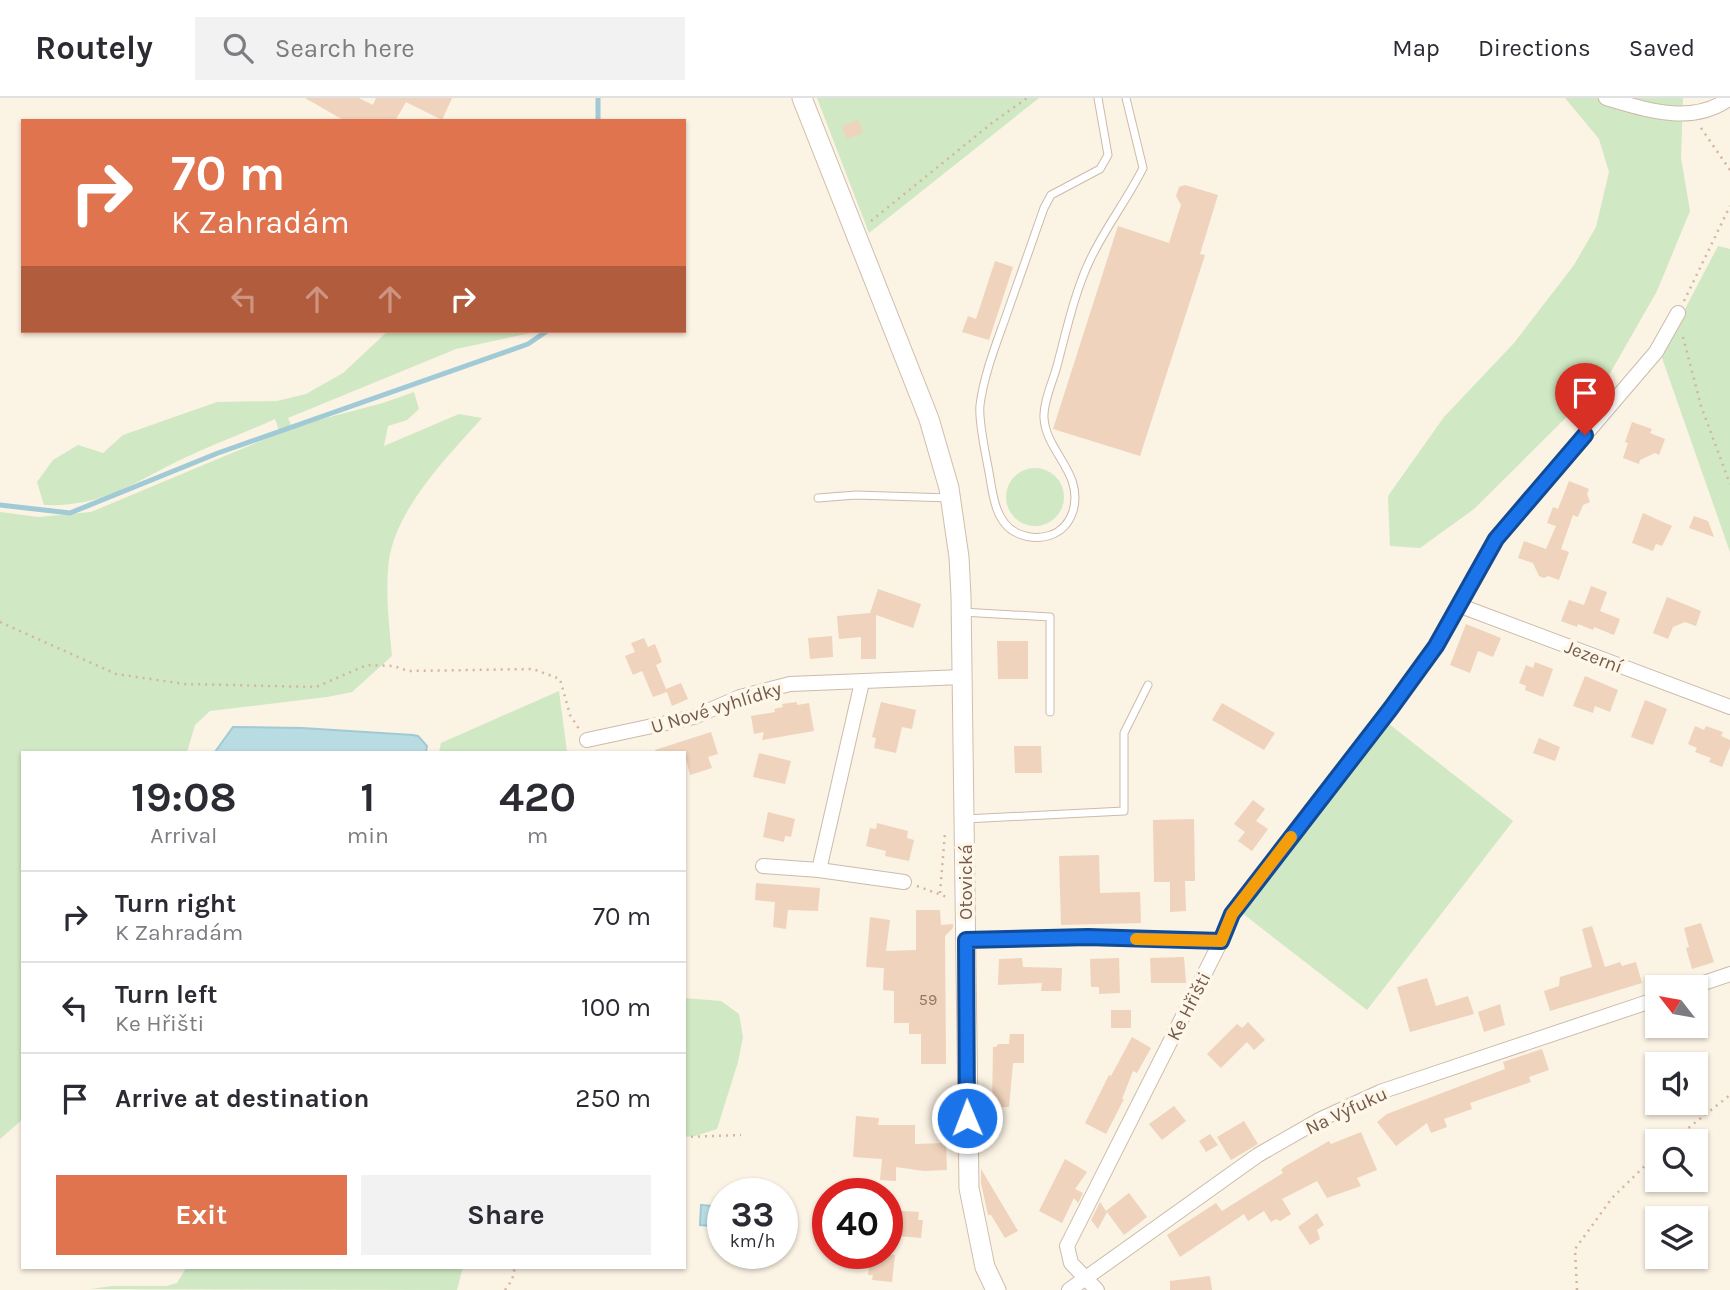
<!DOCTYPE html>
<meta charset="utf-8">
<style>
:root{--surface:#fff;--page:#f2f2f3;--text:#2b2b33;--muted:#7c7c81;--line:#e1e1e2;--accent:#df744e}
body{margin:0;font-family:Karla,sans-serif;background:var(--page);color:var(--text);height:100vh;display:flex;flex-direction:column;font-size:26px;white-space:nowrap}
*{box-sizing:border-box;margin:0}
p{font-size:23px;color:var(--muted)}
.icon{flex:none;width:38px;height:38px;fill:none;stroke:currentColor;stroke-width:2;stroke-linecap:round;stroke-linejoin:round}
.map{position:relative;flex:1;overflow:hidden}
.sheet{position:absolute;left:21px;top:653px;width:665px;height:518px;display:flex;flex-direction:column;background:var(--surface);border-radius:0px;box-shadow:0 2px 5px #0004}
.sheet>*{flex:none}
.hud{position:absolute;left:21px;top:21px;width:665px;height:214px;border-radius:0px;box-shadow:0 2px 5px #0004;background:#df744e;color:#fff;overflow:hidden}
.needle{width:46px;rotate:301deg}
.tools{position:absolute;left:1645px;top:877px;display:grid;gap:14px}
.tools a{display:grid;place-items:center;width:63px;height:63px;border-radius:0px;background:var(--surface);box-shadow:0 2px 5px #0004;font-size:35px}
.speed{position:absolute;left:707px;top:1080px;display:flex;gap:14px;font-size:35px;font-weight:700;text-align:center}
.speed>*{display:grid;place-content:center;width:91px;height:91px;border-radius:50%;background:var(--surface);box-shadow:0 2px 5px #0004;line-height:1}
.speed small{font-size:18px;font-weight:400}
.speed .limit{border:10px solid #d22;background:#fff;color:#111}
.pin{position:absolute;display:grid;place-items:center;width:60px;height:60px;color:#fff;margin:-72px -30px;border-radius:50% 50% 50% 0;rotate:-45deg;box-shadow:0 0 7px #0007}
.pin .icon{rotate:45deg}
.me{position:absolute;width:77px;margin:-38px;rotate:359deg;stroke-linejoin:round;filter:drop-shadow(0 0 5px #0008)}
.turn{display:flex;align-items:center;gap:24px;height:147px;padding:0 35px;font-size:32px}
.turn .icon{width:91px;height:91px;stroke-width:2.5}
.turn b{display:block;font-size:49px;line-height:60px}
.lanes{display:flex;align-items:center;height:66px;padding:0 35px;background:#0003;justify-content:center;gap:35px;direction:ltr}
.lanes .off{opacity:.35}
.eta{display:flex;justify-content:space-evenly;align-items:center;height:119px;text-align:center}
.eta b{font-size:42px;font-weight:700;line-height:49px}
.cta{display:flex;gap:14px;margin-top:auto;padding:14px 35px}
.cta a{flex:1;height:80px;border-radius:0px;background:var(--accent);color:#fff;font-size:28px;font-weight:700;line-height:80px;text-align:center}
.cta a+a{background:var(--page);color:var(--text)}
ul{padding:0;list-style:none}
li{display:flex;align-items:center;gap:21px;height:91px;padding:0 35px;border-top:2px solid var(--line)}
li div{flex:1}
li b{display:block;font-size:26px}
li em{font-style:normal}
header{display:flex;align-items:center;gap:42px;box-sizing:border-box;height:98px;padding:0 35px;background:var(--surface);border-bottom:2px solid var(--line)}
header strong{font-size:33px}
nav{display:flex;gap:38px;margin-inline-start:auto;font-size:24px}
.search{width:490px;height:63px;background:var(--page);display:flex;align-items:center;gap:18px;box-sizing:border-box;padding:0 24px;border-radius:0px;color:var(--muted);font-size:26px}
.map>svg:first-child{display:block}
</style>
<header>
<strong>Routely</strong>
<div class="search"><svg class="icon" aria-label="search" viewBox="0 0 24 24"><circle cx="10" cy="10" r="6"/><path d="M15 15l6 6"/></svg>Search here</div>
<nav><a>Map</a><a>Directions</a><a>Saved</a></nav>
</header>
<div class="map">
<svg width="1730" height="1192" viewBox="0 0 1730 1192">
<rect width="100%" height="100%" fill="#fbf3e4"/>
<g fill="#d0e8c3">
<polygon points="817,0 1039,0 869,135"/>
<polygon points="1565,0 1683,0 1681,60 1690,113 1657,193 1609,277 1474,411 1420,450 1390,448 1388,398 1444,319 1514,245 1574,167 1596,129 1609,74 1599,41"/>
<polygon points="1718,148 1730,151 1730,454 1661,257"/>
<path d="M388,233H540L456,251L288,320L292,329L383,305L414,294L419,311L407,322L388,328L384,348L459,316L482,320C448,358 397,409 389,462C385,493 389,527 392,558L352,594L327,599L210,613L195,627L187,654H23V1021L0,1041V414L38,419L91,414L280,335L275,321C242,336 208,348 176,364C128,388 100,409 44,407L37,384L53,362L78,347L103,355L123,337L217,304L277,303L306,296L343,275Z"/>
<circle cx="1035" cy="399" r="29"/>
<polygon points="559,593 567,654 439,654 441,645"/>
<polygon points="1389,626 1513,723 1367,912 1242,815"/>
<polygon points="684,900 721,903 739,916 743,939 738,964 717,1031 695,1038 684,1039"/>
<polygon points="185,1169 463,1169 457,1192 91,1191 112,1188 166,1188 177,1185 185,1172"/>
</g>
<g fill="#b9dce3" stroke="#a0cad5" stroke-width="2">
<polygon points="233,629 302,630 413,637 418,638 427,648 426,654 215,654"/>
<polygon points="701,1107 723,1109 723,1129 700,1127"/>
</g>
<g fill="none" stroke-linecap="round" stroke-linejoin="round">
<g stroke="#a0cad5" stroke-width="5">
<polyline points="598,23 598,0"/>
<polyline points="0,407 70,415 218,355 528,246 547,233"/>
</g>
</g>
<g fill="#efd3bc">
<polygon points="305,0 359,0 373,7 376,0 452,0 442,22 406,4 395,23 345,23"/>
<polygon points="858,22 863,35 847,41 842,28"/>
<polygon points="1185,87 1218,97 1200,156 1205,157 1140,358 1053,331 1118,128 1169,145 1181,107 1176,98 1179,89"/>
<polygon points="995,163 1013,169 989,242 962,234 968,218 976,221"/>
<polygon points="1632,324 1652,331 1650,335 1665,341 1659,357 1655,355 1640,362 1639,366 1623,360 1628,345 1625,344"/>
<polygon points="1569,383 1589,391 1587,396 1590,404 1583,407 1578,419 1573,417 1561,451 1569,454 1559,482 1548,478 1544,480 1539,478 1533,465 1518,460 1524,443 1546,451 1556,428 1547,425 1553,409 1558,411"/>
<polygon points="1643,415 1672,428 1662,448 1656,446 1653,453 1632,445"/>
<polygon points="1694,418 1708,423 1714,439 1689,430"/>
<polygon points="1591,488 1607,494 1600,513 1620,521 1614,537 1594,529 1593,532 1578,526 1577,529 1561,523 1569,502 1584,507"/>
<polygon points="878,491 921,506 913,530 876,517 876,561 861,561 861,539 839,541 837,518 870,515"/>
<polygon points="1667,499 1701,513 1696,528 1685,524 1673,529 1668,541 1653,535"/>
<polygon points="1466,526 1501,540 1493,559 1478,553 1470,575 1450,567"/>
<polygon points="832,538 833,559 810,561 808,540"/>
<polygon points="644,540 648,549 655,546 662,564 656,567 666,591 681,585 688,601 672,608 667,594 653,599 642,573 633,577 625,558 635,554 631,545"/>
<polygon points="997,543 1028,543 1028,581 998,581"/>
<polygon points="1535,564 1553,571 1543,599 1525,592 1526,588 1519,585 1526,567 1533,570"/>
<polygon points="1585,578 1618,592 1610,614 1595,608 1593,615 1573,608"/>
<polygon points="1645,602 1667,611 1653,647 1631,639"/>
<polygon points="797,604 797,607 809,605 814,633 762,642 764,634 754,636 751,618 775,614 774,611 783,609 782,606"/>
<polygon points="881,604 916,612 912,631 902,629 896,655 874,650 876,640 872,639"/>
<polygon points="1222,605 1275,635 1264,652 1212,622"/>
<polygon points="1695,628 1704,632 1706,628 1723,634 1721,638 1730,642 1730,649 1722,669 1709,664 1711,660 1695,654 1697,650 1688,646"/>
<polygon points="711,634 718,656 708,659 712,670 690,677 684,654 656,654 655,652"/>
<polygon points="1539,640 1560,649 1555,663 1533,655"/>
<polygon points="1014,648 1041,648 1042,675 1015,675"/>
<polygon points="759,655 791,663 785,686 753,679"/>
<polygon points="1253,702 1265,711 1256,723 1268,731 1252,753 1238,743 1245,734 1234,726"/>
<polygon points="768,714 795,721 791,739 785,738 784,744 763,739"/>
<polygon points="1194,721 1195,783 1185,783 1186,813 1170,814 1170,784 1154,784 1153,722"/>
<polygon points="877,725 908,733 907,740 914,742 909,763 885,758 886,753 866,748 870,730 876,731"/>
<polygon points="1099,757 1100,795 1140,794 1141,825 1061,827 1059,758"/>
<polygon points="756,785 820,790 818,813 788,812 786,831 773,829 775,804 755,802"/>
<polygon points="916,812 940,812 941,827 953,826 953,830 945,838 946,966 921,966 921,936 909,936 909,925 894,925 894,893 883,892 884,870 866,869 870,819 890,822 886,853 916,852"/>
<polygon points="1701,825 1714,864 1692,871 1686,850 1689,849 1684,830"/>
<polygon points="1592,828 1605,869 1620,864 1622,868 1636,864 1642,885 1550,913 1544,893 1559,888 1560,879 1592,869 1582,831"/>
<polygon points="1184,859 1186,885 1151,885 1150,860"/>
<polygon points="1022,860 1023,869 1062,870 1061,893 1041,893 1042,885 998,887 999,861"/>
<polygon points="1119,860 1120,895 1099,896 1099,889 1091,889 1090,861"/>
<polygon points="1427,880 1436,908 1468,898 1474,916 1410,934 1397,889"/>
<polygon points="1500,906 1505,927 1484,934 1478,914"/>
<rect x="1111" y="912" width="20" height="18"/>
<polygon points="1248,924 1265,942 1254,952 1247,944 1221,970 1207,956 1237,926 1242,930"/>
<polygon points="1010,936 1024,936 1024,965 1013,965 1009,1009 992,1009 993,949 996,949 998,946 1009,946"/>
<polygon points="1132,939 1151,950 1137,975 1133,973 1122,1001 1124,1001 1106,1036 1085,1025 1109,977 1111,978"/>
<polygon points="1542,951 1549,972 1529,979 1531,984 1470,1005 1472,1011 1444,1021 1447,1029 1431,1035 1427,1025 1396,1048 1377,1024 1387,1016 1505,971 1503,964"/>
<polygon points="1174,1008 1186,1023 1162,1042 1149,1026"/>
<polygon points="856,1018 879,1020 878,1027 915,1027 915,1046 946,1045 947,1072 924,1073 896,1069 896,1083 880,1082 882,1061 853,1059"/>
<polygon points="1244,1023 1258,1046 1231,1062 1217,1039"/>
<polygon points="1361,1034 1377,1072 1357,1080 1361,1088 1327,1100 1317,1083 1282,1101 1291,1116 1280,1123 1276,1121 1271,1124 1264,1113 1248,1123 1244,1116 1180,1159 1167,1137 1216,1105 1222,1113 1283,1075 1281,1072 1284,1069 1329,1043 1331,1046"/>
<polygon points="1210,1036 1218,1047 1206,1054 1199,1043"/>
<polygon points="1065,1061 1087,1074 1075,1091 1083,1095 1078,1105 1074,1100 1062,1125 1039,1113"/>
<polygon points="981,1071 1018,1133 1005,1140 991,1117 988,1117 981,1085"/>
<polygon points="1129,1095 1147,1119 1124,1137 1107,1114 1098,1131 1091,1122 1100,1104 1106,1113"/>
<polygon points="887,1112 919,1114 918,1122 923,1122 921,1140 887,1137"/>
<polygon points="1317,1115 1324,1127 1317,1132 1320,1141 1310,1147 1298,1129"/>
<polygon points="876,1155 895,1157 892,1184 872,1182 873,1177 868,1177 870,1156"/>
<polygon points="1210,1178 1212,1192 1170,1192 1170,1183"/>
</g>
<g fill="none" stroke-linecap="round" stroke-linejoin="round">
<defs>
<g id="lane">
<path d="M1098,0L1108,57L1100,71L1051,97L1044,110C1031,147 1018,184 1005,221C995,249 984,277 980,307C978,325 987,361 990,380C993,400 997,426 1017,435C1040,445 1065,438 1073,413C1084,375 1046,354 1044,320C1043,304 1053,283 1057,268C1066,234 1075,193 1090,162C1105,130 1127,102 1143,70L1126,0"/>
<polyline points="818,400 856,397 950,400"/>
<polyline points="962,514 1050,519 1050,614"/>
<polyline points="965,721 1124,713 1124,635 1148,587"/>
</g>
<g id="street">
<path d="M1606,0C1647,12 1692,28 1730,0"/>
<polyline points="1458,507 1730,609"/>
<polyline points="587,642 694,619 740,599 790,586 962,579"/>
<polyline points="763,768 819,772 904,784"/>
<polyline points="819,772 862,584"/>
<polyline points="966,842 1088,840 1221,843"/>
<polyline points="1692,889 1730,876"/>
<polyline points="1069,1192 1258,1057 1321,1021 1380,994 1657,901"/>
<polyline points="1097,1192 1071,1165 1067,1148 1221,843 1232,816 1391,610 1436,548 1496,441 1656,254 1678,215"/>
</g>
<polyline id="secondary" points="802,0 929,321 949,390 959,459 961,498 969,1090 985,1169 996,1192"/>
</defs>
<use href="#lane" stroke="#ccbbab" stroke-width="9"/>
<use href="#street" stroke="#ccbbab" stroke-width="16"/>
<use href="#secondary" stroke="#d1bdab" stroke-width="21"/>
<g stroke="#d4b6a0" stroke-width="2.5" stroke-dasharray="2 5" stroke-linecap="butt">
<polyline points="1701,30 1730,72"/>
<polyline points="871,123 992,25 1027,0"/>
<polyline points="1684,203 1730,108"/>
<polyline points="1683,239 1701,308 1730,386"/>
<polyline points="0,524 116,576 185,586 316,589 367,567 394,568 408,573 533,571 560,581 570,617 579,631"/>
<polyline points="917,788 947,799"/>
<polyline points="940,795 945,735"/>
<polyline points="684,1039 741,1037"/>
<polyline points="1672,1043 1730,997"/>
<polyline points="505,1192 512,1182 515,1169"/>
<polyline points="1577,1192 1575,1151 1612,1100 1657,1056"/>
</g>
<use href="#lane" stroke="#fff" stroke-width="7"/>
<use href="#street" stroke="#fff" stroke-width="14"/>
<use href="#secondary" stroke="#fff" stroke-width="19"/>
</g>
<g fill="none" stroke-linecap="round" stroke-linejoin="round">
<defs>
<polyline id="route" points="967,1020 966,842 1088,839 1221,843 1232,816 1391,610 1436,548 1496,441 1585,337"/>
</defs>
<use href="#route" stroke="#114b97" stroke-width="18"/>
<use href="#route" stroke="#1a73e8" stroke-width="12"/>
<polyline stroke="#f59e0b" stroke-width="12" points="1136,841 1221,843 1232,816 1291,739"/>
</g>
<g text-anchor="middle" stroke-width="7" stroke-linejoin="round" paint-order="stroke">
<g font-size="16" fill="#917867">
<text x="928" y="907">59</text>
</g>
<g font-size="19" fill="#725a4b" stroke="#fef7e9">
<text transform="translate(1594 558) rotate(21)" y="7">Jezerní</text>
<text transform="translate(716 609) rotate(-17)" y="7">U Nové vyhlídky</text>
<text transform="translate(965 784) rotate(-90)" y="7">Otovická</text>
<text transform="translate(1188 908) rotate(-63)" y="7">Ke Hřišti</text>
<text transform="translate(1346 1012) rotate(-25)" y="7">Na Výfuku</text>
</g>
</g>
</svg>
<div class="tools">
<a><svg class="needle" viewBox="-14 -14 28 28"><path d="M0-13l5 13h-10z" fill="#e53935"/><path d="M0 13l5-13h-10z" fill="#7c7c81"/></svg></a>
<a><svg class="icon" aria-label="sound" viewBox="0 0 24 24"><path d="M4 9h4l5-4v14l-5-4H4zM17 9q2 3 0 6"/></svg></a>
<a><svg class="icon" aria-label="search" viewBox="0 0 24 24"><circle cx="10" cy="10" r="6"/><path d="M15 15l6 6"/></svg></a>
<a><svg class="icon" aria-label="layers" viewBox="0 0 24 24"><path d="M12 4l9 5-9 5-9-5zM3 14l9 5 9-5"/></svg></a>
</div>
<div class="speed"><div>33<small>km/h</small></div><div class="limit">40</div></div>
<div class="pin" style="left:1585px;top:337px;background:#d93025"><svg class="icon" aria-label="arrive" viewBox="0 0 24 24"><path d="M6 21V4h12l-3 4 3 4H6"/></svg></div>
<svg class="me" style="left:967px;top:1020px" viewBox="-20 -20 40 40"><circle r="17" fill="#1a73e8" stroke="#fff" stroke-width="3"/><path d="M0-11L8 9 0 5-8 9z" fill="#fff"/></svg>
<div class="hud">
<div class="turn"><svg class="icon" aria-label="right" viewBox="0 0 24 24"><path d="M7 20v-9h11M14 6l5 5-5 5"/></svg><div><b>70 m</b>K Zahradám</div></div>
<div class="lanes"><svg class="icon off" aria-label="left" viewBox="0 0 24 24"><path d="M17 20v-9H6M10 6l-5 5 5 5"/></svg><svg class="icon off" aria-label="ahead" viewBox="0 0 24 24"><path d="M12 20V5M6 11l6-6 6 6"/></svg><svg class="icon off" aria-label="ahead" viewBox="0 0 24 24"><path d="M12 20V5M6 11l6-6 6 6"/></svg><svg class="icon" aria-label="right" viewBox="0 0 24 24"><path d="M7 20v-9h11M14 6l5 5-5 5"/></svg></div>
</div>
<section class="sheet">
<div class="eta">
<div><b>19:08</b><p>Arrival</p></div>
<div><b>1</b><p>min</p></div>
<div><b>420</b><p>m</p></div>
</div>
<ul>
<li><svg class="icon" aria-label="right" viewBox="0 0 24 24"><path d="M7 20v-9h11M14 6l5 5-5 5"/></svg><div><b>Turn right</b><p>K Zahradám</p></div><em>70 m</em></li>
<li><svg class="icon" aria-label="left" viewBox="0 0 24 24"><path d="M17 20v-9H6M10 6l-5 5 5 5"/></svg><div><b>Turn left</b><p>Ke Hřišti</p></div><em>100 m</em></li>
<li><svg class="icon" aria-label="arrive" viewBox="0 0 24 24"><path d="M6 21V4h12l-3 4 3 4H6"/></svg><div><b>Arrive at destination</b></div><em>250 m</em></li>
</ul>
<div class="cta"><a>Exit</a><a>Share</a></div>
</section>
</div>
